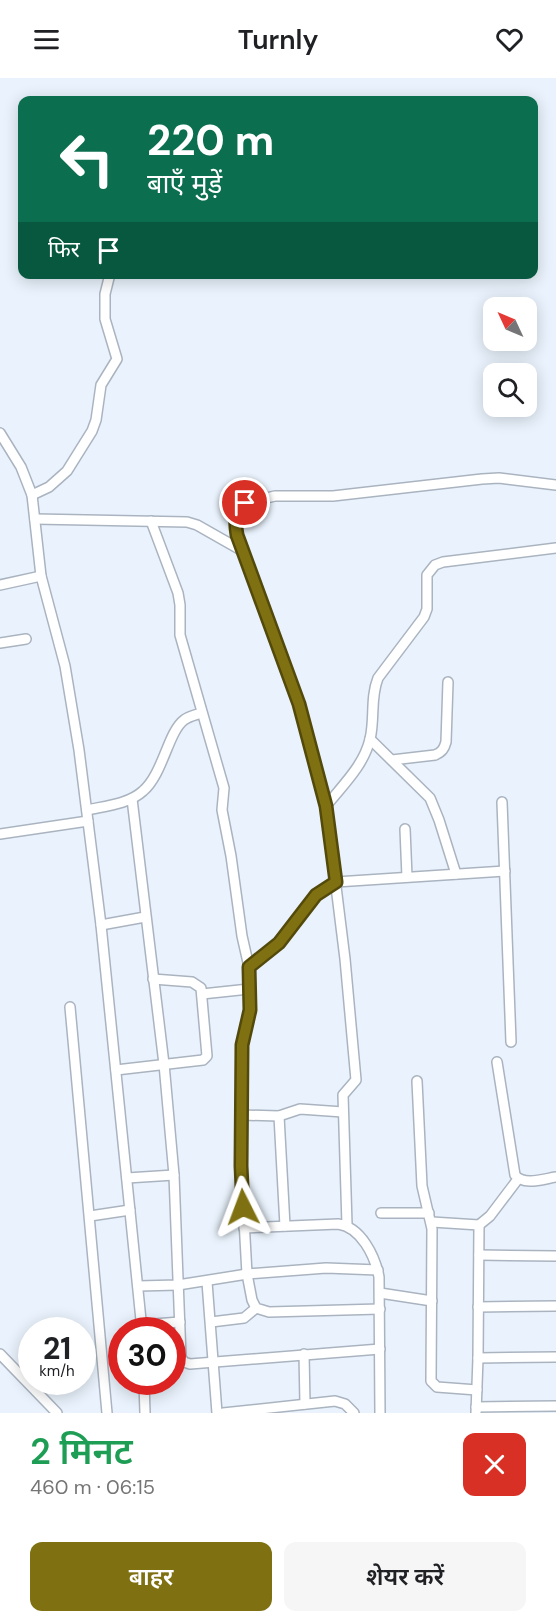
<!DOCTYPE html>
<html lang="hi">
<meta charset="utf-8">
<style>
:root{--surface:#fff;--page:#f6f6f6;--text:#202124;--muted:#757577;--accent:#7f7111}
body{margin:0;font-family:"DM Sans","Noto Sans Devanagari",sans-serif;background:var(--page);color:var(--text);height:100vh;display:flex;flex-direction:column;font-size:22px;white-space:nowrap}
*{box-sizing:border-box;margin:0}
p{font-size:20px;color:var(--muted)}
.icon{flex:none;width:33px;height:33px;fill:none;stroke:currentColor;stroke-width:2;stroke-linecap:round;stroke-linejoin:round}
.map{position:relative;height:1335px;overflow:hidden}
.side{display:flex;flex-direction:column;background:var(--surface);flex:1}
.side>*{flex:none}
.banner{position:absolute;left:18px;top:18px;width:520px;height:183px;border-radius:12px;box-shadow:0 3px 15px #0003;background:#0b6e4f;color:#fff;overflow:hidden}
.needle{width:39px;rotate:314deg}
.controls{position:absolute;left:483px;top:219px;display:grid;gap:12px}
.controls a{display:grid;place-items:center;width:54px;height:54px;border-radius:12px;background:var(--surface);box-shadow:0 3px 15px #0003;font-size:30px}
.speed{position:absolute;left:18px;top:1239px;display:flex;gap:12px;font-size:30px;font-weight:700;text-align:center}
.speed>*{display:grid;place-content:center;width:78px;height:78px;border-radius:50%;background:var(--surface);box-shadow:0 3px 15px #0003;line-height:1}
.speed small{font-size:15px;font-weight:400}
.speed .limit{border:9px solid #d22;background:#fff;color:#111}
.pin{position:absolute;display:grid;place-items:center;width:51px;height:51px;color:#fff;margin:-26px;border:3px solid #fff;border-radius:50%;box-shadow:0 2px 6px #0007}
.me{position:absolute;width:66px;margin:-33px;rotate:357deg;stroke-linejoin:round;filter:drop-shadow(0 0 4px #0008)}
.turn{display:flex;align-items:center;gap:21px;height:126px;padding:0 30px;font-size:27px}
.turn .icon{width:78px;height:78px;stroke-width:2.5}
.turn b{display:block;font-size:42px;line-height:51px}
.then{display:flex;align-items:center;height:57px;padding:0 30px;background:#0003;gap:12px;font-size:22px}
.round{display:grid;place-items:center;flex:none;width:63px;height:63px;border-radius:12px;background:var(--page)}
.headline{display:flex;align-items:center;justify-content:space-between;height:102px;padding:0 30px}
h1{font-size:36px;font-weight:600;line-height:45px;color:#1e9e55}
.primary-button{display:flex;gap:12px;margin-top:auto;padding:12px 30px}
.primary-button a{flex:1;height:69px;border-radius:12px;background:var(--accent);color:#fff;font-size:24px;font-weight:600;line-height:69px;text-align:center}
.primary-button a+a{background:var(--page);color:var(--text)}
header{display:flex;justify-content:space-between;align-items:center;height:78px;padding:0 30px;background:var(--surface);font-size:27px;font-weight:600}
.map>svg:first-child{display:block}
</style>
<header><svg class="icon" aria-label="menu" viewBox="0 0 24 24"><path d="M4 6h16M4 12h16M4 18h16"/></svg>Turnly<svg class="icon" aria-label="heart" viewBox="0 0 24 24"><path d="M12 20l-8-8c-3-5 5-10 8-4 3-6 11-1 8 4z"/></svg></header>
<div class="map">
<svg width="556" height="1335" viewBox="0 0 556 1335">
<rect width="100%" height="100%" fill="#eaf3fd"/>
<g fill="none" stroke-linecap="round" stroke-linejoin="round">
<defs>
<g id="minor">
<polyline points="0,355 21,389 32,417 41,498 65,588 79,672 101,847 142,1252"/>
<polyline points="32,417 49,409 67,393 92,353 96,342 101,307 117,281 105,241 105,216 110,196"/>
<polyline points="35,441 187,444 197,447 241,472"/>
<polyline points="151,443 178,515 180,527 180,557 224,710 222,732 231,778 242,858 249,889 250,932 242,967 241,1088 247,1196 252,1222 256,1230 269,1234 380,1231"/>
<polyline points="0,507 41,498"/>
<polyline points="0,565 26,561"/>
<polyline points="370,661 430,720 439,742 456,796"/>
<path d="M392,682L435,677C442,674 444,671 446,664L448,604"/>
<polyline points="132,721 164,986 174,1097 181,1279 184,1284 190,1286 380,1271"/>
<polyline points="502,724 511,964"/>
<path d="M326,728C343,707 364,687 370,661C375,641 370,620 378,600L424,539L427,531V497L435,487L443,484L556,470"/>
<path d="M87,732C105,728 129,726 143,713C163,696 168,654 184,642C189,638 196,637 201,635"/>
<polyline points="405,751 407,799"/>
<polyline points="0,756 88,743"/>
<polyline points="101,847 145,839"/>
<polyline points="249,889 279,865 316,817 336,804 505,793"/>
<polyline points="202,916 249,911"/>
<polyline points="70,929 107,1335"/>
<path d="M497,984L515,1097C524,1108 543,1101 556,1099"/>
<polyline points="116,992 203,982 207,978 201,910 192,904 153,901"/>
<polyline points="417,1003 422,1108 432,1151 431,1303 437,1309 477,1312"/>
<polyline points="242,1037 279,1038 300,1031 343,1034"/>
<polyline points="279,1038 285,1148"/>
<polyline points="127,1100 174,1097"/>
<polyline points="381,1135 429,1135"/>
<polyline points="90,1138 130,1132"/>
<polyline points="432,1144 479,1147 490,1138 518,1101"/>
<path d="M347,1147L343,1017L356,1002L345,881L326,728L293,607L237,457C235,445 234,433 245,425L275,418H333L482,401L499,400L556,407"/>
<path d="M244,1150L338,1146C361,1149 375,1178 379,1199L380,1335"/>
<polyline points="479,1177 556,1178"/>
<polyline points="207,1204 217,1335"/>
<polyline points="138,1208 178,1207 247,1196 326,1190 378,1192"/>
<polyline points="380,1215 432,1223"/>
<polyline points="478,1229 556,1228"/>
<polyline points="211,1244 244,1240 256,1230"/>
<polyline points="141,1247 180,1244"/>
<polyline points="0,1276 57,1335"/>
<polyline points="304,1276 305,1326"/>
<polyline points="478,1280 556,1279"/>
<polyline points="144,1304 145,1335"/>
<polyline points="476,1329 556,1328"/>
<polyline points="223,1335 335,1323 345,1326 354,1335"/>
<polyline points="476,1335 478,1280 479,1147"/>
</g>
</defs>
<use href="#minor" stroke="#aab4c0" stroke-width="12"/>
<use href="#minor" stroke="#fff" stroke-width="9"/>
</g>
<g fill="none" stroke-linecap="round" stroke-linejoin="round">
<defs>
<path id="route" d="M243,1129L241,1088L242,967L250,932L249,889L279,865L316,817L336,804L326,728L299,626L237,457C235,445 234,433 245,425"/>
</defs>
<use href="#route" stroke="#53490b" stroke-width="15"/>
<use href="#route" stroke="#7f7111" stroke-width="10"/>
</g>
</svg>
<div class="controls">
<a><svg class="needle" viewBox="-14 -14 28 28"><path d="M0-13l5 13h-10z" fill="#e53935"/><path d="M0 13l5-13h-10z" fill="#757577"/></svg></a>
<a><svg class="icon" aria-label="search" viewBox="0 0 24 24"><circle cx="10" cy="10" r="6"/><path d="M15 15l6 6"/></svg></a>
</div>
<div class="speed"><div>21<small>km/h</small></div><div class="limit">30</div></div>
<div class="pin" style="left:245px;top:425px;background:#d93025"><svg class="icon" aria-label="arrive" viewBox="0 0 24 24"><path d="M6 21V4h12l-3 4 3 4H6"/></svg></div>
<svg class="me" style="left:243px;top:1129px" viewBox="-20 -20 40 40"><path d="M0-17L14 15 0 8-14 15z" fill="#7f7111" stroke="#fff" stroke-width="4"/></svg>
<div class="banner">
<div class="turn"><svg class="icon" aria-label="left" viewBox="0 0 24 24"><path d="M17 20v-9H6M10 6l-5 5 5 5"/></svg><div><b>220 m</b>बाएँ मुड़ें</div></div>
<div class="then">फिर<svg class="icon" aria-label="arrive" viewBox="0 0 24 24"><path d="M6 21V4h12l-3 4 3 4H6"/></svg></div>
</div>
</div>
<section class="side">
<div class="headline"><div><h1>2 मिनट</h1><p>460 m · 06:15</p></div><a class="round" style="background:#d93025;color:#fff"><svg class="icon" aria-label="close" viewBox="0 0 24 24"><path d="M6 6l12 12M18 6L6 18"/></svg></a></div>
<div class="primary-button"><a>बाहर</a><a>शेयर करें</a></div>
</section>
